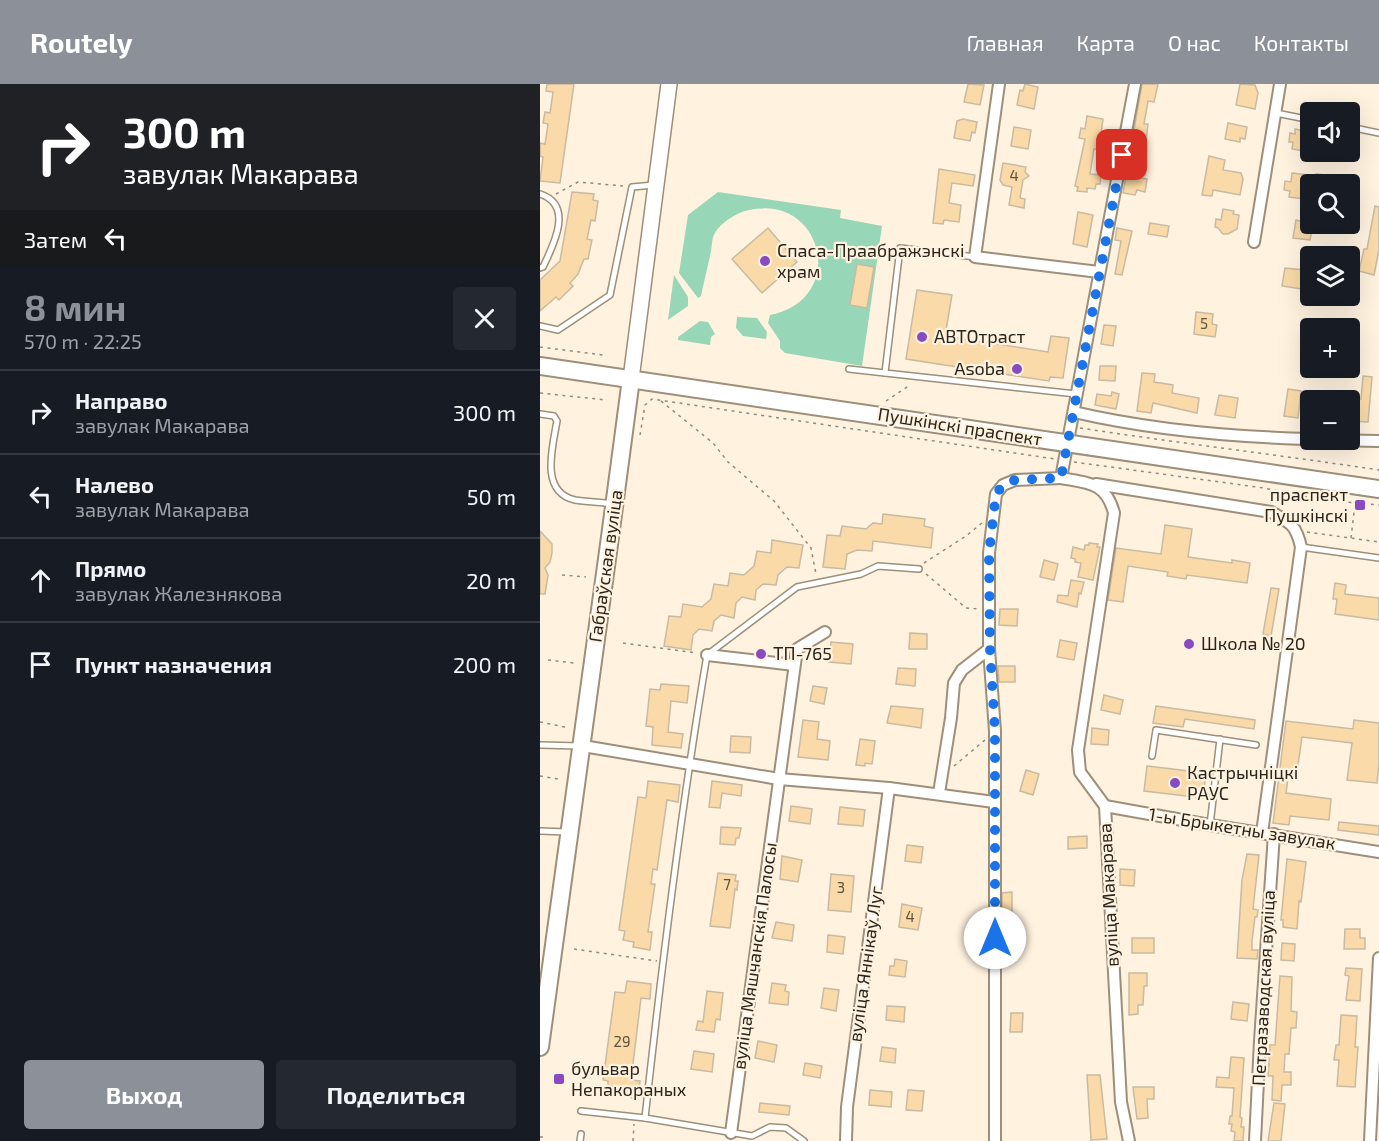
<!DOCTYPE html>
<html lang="ru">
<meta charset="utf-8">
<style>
:root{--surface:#171b24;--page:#242831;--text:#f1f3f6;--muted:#9ea1a6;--line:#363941;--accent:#8c9099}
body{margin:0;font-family:"Exo 2",sans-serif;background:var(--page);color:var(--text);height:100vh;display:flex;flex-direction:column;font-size:22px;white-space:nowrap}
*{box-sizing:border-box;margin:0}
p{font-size:20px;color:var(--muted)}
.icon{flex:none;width:33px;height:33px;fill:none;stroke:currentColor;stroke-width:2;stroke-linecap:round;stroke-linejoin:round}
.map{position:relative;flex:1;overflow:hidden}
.side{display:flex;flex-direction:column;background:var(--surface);width:540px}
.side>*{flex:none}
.hud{background:#202124;color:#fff;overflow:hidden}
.tools{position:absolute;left:760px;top:18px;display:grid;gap:12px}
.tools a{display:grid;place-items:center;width:60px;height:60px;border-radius:6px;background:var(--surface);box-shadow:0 6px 24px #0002;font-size:30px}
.pin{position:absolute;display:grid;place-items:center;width:51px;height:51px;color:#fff;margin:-26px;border-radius:12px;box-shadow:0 3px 9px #0006}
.me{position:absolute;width:66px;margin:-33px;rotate:0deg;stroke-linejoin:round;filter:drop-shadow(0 0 4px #0008)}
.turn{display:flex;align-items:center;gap:21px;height:126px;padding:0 24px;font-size:27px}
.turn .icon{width:78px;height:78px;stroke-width:2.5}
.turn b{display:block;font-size:42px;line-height:51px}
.then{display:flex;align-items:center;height:57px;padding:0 24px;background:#0003;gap:12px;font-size:22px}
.round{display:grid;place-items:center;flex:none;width:63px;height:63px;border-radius:6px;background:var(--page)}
.head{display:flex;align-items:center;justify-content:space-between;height:102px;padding:0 24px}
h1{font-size:36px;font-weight:700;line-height:45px;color:var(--accent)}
.cta{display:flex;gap:12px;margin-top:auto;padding:12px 24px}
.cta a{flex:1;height:69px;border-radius:6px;background:var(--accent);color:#fff;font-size:24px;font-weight:700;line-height:69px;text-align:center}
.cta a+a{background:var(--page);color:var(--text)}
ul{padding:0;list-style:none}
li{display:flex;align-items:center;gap:18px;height:84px;padding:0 24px;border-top:2px solid var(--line)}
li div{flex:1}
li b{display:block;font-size:22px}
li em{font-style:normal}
header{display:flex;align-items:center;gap:36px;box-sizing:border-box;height:84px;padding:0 30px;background:var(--accent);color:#fff}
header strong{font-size:28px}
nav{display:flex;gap:33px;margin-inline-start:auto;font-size:21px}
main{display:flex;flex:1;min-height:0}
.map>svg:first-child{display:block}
</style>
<header>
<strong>Routely</strong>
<nav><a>Главная</a><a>Карта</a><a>О нас</a><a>Контакты</a></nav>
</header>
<main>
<section class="side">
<div class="hud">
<div class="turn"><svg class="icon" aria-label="right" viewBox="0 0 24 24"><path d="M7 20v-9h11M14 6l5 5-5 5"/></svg><div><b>300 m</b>завулак Макарава</div></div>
<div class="then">Затем<svg class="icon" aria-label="left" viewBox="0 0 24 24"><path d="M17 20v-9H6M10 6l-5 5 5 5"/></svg></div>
</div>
<div class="head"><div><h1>8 мин</h1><p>570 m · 22:25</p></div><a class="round"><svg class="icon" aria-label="close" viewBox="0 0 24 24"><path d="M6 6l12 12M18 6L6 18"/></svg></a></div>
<ul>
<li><svg class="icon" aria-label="right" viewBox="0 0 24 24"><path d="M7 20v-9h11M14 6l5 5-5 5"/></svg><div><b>Направо</b><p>завулак Макарава</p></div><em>300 m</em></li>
<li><svg class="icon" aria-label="left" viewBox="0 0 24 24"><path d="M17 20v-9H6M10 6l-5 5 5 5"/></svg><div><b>Налево</b><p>завулак Макарава</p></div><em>50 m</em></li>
<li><svg class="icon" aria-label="ahead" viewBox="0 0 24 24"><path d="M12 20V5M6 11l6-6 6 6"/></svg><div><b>Прямо</b><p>завулак Жалезнякова</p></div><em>20 m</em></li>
<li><svg class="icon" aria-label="arrive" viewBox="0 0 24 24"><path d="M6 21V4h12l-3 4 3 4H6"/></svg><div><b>Пункт назначения</b></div><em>200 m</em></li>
</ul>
<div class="cta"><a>Выход</a><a>Поделиться</a></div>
</section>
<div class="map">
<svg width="839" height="1057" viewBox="0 0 839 1057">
<rect width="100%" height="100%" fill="#fff2df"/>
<g fill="#98d6b8">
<path d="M178,108L301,126L300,134L342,142L322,282L245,269L240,264V257L228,239L230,231C309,215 283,109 209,126C198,128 181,138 175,149C172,153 172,161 171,167C168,182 164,197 161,212L158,214L139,189L148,131Z"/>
<polygon points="134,191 148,213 148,222 128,236"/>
<polygon points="197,233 217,234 227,248 226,255 203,252 196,244"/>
<polygon points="160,237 168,238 175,250 171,253 170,261 138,256 138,253"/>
</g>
<g fill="#fadaa8" stroke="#c9baa3" stroke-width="1.5">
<polygon points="7,0 34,0 20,99 0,97 3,73 0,72 0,59 5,60 8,40 3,39 5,28 10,29 13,8 6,7"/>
<polygon points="428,0 444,1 440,21 424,18"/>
<polygon points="485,0 498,3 494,25 477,21 480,6 483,7"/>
<polygon points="602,0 618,0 614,18 608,17 604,40 608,40 604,73 599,73 597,93 607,95 605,108 597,106 595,111 583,109"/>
<polygon points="700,0 715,1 718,9 715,25 696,21"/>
<polygon points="547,32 563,35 560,57 576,59 575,68 554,65 550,90 561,91 560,100 556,100 555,105 547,104 547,108 537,107 538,103 535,102 545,55 539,54 541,44 545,45"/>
<polygon points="423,35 437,38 435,49 432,48 430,57 414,54 417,37"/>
<polygon points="688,39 707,43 705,55 700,54 700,58 685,55"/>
<polygon points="474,43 491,46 488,65 471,62"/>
<polygon points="755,45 771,48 770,68 752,65 753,58 749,58 750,49 755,50"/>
<polygon points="669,72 685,76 683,86 701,89 703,95 700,111 673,106 672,112 662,111"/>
<polygon points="463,79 486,83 485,88 489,92 483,96 480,114 485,115 484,124 469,121 472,103 463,101 460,96"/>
<polygon points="399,85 435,91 433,102 412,99 409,119 421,121 419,138 404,136 403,140 393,139"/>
<polygon points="752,89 776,92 776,90 786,91 785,100 768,100 765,115 749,113 750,107 744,106 745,97 751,98"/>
<polygon points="32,108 54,110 53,116 58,117 55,137 51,136 47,155 52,156 48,175 44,175 38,190 30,199 33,202 19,216 16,213 0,227 0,196 20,177"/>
<polygon points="835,122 839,123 839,166 834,191 819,187 824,165 827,165"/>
<polygon points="683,125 694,127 693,130 699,131 697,145 688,150 683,150 678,144 675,143 676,135 681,136"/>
<polygon points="538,128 553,131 547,163 533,160"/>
<polygon points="756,136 773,140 770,156 753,154"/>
<polygon points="610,139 629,142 627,153 608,150"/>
<polygon points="228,144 257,178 222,209 192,175"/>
<polygon points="577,144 592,147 582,191 575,190 581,157 575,156"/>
<polygon points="317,180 334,183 327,224 310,221"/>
<polygon points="745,184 764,186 761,205 742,202"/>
<polygon points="377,206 412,211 405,252 508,268 511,252 529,254 523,294 510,293 509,297 366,275"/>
<polygon points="656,228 673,230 672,240 677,241 675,253 654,250"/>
<polygon points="564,241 576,242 573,262 561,260"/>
<polygon points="560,282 576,282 575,297 559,296"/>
<polygon points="602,289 615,290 614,298 633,301 632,309 659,314 657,329 613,319 611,329 597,327"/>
<polygon points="823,292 832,293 828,338 810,337 810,319 818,320 819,314 821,315"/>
<polygon points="748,305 761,307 758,334 744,332"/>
<polygon points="572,308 579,310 576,325 555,321 557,310 571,312"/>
<polygon points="679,311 698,314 695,334 675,331"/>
<polygon points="343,430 385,435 384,442 393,444 391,464 333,457 332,467 317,466 307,470 305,485 283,483 287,451 300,452 302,442 326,445 333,439 342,440"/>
<polygon points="625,441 652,445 648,473 692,479 692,476 710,479 707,499 647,491 646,495 627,492 628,488 588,482 583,518 568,516 576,464 621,470"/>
<polygon points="0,447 12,460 12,469 10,478 5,484 8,491 5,510 0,510"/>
<polygon points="232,456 263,461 259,484 247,483 238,491 236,501 223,500 216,506 215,516 202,513 196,519 194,534 181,531 174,537 172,547 159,545 153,551 151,566 124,562 129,532 141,533 143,520 162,523 171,515 174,500 188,502 190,489 204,491 214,482 217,467 231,469"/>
<polygon points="549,459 558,460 557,463 560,463 553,496 538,493 541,479 535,478 535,475 531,474 533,463 544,466 545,461 549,461"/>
<polygon points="504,476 518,480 514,496 500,493"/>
<polygon points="531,496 544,498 541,510 539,509 537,523 517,518 518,511 528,512"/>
<polygon points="795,499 806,501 805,510 839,514 839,536 795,530 797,515 793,515"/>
<polygon points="731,504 739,505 731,552 723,550"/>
<polygon points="460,525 478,525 477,542 459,541"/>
<polygon points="370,549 387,550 387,565 369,565"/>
<polygon points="520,556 537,559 534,576 517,573"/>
<polygon points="291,558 313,560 311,580 289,578"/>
<polygon points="458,582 475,582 475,598 459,598"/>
<polygon points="358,584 376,585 375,602 356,600"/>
<polygon points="121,600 149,602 147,619 131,617 128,648 143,650 141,664 112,661 113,643 106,642 110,605 120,606"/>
<polygon points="273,602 287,604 284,620 270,617"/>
<polygon points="564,611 583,616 580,630 561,626"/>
<polygon points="351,622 383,625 381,644 347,639"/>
<polygon points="616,622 715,636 714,645 645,635 643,643 613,639"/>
<polygon points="263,636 279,638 277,655 290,657 288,676 258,673"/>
<polygon points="814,636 839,639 839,679 837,699 807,696 812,659 762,653 757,688 749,687 746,709 791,715 789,736 750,732 749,741 733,739 746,637 813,645"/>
<polygon points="552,644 569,646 568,661 551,660"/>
<polygon points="191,652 211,653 210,669 190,668"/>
<polygon points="320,655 335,657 332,680 325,679 325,682 316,681"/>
<polygon points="607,682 666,689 663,714 604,707"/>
<polygon points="486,686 499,690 493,711 480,707"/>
<polygon points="108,697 140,701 138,718 127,716 117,786 113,785 111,800 115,800 108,848 112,848 110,866 93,863 94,858 83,856 85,847 79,846 98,713 106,714"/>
<polygon points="172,697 202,701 201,712 182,709 180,724 169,723"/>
<polygon points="251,722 272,725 270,740 249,737"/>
<polygon points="300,723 325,726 323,742 298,740"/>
<polygon points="799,738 839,742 839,751 798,746"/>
<polygon points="181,743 201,744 199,754 196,754 195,761 180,760"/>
<polygon points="547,752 547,764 528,765 528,753"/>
<polygon points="367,761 383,763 381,779 365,777"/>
<polygon points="707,770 719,771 713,825 718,826 717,833 715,833 712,857 712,866 718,866 717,875 697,874 702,796"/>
<polygon points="242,772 262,776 258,798 240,795"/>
<polygon points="747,775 766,778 761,818 759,817 757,845 743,843 743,836 741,836"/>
<polygon points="580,785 595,786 594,802 580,801"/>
<polygon points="178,789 196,791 195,797 198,797 197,806 195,805 190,844 170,842"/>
<polygon points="291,790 314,792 311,828 288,826"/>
<polygon points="472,808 472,828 462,828 462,809"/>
<polygon points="362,820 382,824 378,846 359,843"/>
<polygon points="236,838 254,841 252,857 232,854"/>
<polygon points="805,845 820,845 820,854 825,854 825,865 804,865"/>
<polygon points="288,851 305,853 303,870 287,868"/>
<rect x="592" y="854" width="22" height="15"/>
<polygon points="742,859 755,860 754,877 741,876"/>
<polygon points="355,875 367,877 365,893 349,891 350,882 354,882"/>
<polygon points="806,884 822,885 820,917 806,916 809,892 805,891"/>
<polygon points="589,889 607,889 607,902 604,902 603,921 598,921 598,930 589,931"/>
<polygon points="740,892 752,893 751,927 757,928 756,944 751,944 749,970 745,970 744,988 751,988 751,1001 742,1001 741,1017 732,1016 733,992 728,992 730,961 735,961"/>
<polygon points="87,897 111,900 110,915 101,914 91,996 100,997 98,1015 71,1009 72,1002 68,1002 68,997 63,996 75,908 85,909"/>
<polygon points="232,899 246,901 245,907 249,908 248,921 229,919"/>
<polygon points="284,904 299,906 296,927 281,924"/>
<polygon points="167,907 183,909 180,936 176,935 174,948 156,946 158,937 163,938"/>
<polygon points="693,918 709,920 707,937 691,935"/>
<polygon points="347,922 365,923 364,938 346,936"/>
<polygon points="471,929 483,929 482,948 470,948"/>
<polygon points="801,931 817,932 815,963 818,963 815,1003 797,1002 799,976 794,976 796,961 799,961"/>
<polygon points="218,957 237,961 234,978 215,974"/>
<polygon points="342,963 356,965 355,979 340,977"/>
<polygon points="154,967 174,970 172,988 151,985"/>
<polygon points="691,973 704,974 700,1033 702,1034 701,1043 704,1043 703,1057 694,1057 695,1048 691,1047 692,1040 689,1040 690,1032 692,1032 694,1004 676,1003 677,993 689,994"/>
<polygon points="265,979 282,982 280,994 263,991"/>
<polygon points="547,991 560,991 567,1055 551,1056"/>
<polygon points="593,1003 614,1003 614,1015 607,1015 608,1034 597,1035"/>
<polygon points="330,1006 352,1008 351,1023 329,1021"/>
<polygon points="368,1006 384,1007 382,1027 366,1026"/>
<polygon points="220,1019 250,1022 249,1031 219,1028"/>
<polygon points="734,1019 745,1020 741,1057 728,1057"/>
</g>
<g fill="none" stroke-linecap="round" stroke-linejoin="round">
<defs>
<g id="service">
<polyline points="736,29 771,36"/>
<polyline points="810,43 839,49"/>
<path d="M0,110C34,121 14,160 3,183L0,184"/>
<polyline points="435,173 360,164 345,289 536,310"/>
<polyline points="0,242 18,246 70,211 92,103 114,101"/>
<polyline points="309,285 345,289"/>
<path d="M0,330L14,332L17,337C12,365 0,408 35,416C47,418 60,418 73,420"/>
<polyline points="761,463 839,474"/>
<polyline points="0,661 40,662"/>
<polyline points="612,672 616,646 716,661"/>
<polyline points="670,741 680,655"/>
<polyline points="0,747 27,748"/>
<path d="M41,1027L105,1034C122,879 141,725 167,571L257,503L321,490L338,482L379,485"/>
<polyline points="105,1034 212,1052 230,1043 246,1044 264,1057"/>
<polyline points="40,1057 41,1050"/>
</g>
<g id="minor">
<polyline points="459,0 435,173 559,188"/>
<polyline points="714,158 740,0"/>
<path d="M534,328C611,346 692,353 771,355"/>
<polyline points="784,356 839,357"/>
<path d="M521,394C548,399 566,398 574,429L538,666L540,688L565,722L581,1018L589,1057"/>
<path d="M556,400L731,428C751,439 756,441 761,463L722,749"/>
<polyline points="167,571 254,581"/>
<polyline points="43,662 239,695 349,704 454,718"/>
<polyline points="399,709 411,634 414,599 422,586 449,565"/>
<polyline points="565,722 670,741 839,768"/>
<polyline points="191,1049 257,565 285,548"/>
<polyline points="306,1057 307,1023 349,704"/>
<polyline points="455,1057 455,647 449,565 449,469 456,410 463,401 475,396 521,394 595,0"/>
<polyline points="715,1057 720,957 734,750"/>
<polyline points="830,1057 839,874"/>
</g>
<polyline id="secondary" points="91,295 129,0"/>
<g id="primary">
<polyline points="0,282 839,405"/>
<path d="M0,963C30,741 62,518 91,295"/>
</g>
</defs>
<use href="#service" stroke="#9d8f79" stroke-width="8"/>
<use href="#minor" stroke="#9d8f79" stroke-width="14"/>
<use href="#secondary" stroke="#9d8f79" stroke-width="18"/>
<use href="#primary" stroke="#9d8f79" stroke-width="20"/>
<g stroke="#938a7c" stroke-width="1.5" stroke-dasharray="3 4.5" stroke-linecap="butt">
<polyline points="16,110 38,98 83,102"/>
<polyline points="0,263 63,271"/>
<polyline points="0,309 66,316"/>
<polyline points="121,317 173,359 188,378 234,417 271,464 276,490"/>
<polyline points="346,317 370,301"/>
<path d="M540,344C639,359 739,371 839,386"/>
<polyline points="100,351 105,321 112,315 515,375"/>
<polyline points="534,378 724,404 783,416 839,421"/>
<polyline points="767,448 839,458"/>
<polyline points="811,454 815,420"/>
<polyline points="384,479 426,452 442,439"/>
<polyline points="386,490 426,524 438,525"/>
<polyline points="22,491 46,493"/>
<polyline points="83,559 157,569"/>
<polyline points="8,576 34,579"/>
<polyline points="0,638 25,643"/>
<polyline points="414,682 445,656"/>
<polyline points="0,692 18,695"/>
<polyline points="34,865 117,877"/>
<polyline points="0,1053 3,1053"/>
<polyline points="93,1057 94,1040"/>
</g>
<use href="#service" stroke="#fff" stroke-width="5"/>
<use href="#minor" stroke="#fff" stroke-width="10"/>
<use href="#secondary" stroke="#fff" stroke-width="15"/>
<use href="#primary" stroke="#fff" stroke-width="16"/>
</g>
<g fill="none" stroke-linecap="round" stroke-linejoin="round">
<polyline stroke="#1a73e8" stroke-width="10" stroke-dasharray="0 18" points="455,854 455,647 450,565 449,469 456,410 463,401 475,396 521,394 582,71"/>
</g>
<g fill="#894abf" stroke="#fff2df" stroke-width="2">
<circle cx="225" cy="177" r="6"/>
<circle cx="382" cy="253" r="6"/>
<circle cx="477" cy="285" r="6"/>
<rect x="814" y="415" width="12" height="12" rx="3"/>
<circle cx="649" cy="560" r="6"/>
<circle cx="221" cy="570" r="6"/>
<circle cx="635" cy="699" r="6"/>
<rect x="13" y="989" width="12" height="12" rx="3"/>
</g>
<g text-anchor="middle" stroke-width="4.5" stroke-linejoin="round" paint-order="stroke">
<g font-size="15" fill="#5e523f">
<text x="474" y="97">4</text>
<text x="664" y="245">5</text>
<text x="187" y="806">7</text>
<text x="301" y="809">3</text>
<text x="370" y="838">4</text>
<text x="82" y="963">29</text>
</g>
<g font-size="18" fill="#2a251c" stroke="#fff2df" text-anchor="start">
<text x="237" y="173">Спаса-Праабражэнскі<tspan x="237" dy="21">храм</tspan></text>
<text x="394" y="259">АВТОтраст</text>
<text x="465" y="291" text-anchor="end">Asoba</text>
<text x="808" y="417" text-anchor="end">праспект<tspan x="808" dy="21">Пушкінскі</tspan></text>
<text x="661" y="566">Школа № 20</text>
<text x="233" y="576">ТП-765</text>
<text x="647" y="695">Кастрычніцкі<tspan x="647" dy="21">РАУС</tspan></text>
<text x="31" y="991">бульвар<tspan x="31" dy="21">Непакораных</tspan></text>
</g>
<g font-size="18" fill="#2a251c" stroke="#fff2df">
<text transform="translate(420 343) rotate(9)" y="6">Пушкінскі праспект</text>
<text transform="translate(66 482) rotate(-82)" y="6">Габраўская вуліца</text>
<text transform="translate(702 745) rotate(9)" y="6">1-ы Брыкетны завулак</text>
<text transform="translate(569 811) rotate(-93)" y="6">вуліца Макарава</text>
<text transform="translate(215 872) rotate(-82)" y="6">вуліца Мяшчанскія Палосы</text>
<text transform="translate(326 880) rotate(-82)" y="6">вуліца Яннікаў Луг</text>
<text transform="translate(724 904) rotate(-87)" y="6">Петразаводская вуліца</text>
</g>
</g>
</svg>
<div class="tools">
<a><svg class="icon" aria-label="sound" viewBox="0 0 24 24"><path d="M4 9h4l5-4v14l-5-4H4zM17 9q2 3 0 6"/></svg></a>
<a><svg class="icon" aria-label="search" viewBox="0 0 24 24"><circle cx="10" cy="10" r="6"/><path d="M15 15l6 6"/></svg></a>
<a><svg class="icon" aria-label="layers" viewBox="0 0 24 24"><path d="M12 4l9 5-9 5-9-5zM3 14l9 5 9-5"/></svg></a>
<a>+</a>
<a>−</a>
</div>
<div class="pin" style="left:582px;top:71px;background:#d93025"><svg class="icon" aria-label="arrive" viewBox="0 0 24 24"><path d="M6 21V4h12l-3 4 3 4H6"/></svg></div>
<svg class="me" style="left:455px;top:854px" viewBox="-20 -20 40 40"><circle r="19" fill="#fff"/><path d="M0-13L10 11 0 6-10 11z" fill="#1a73e8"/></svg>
</div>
</main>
